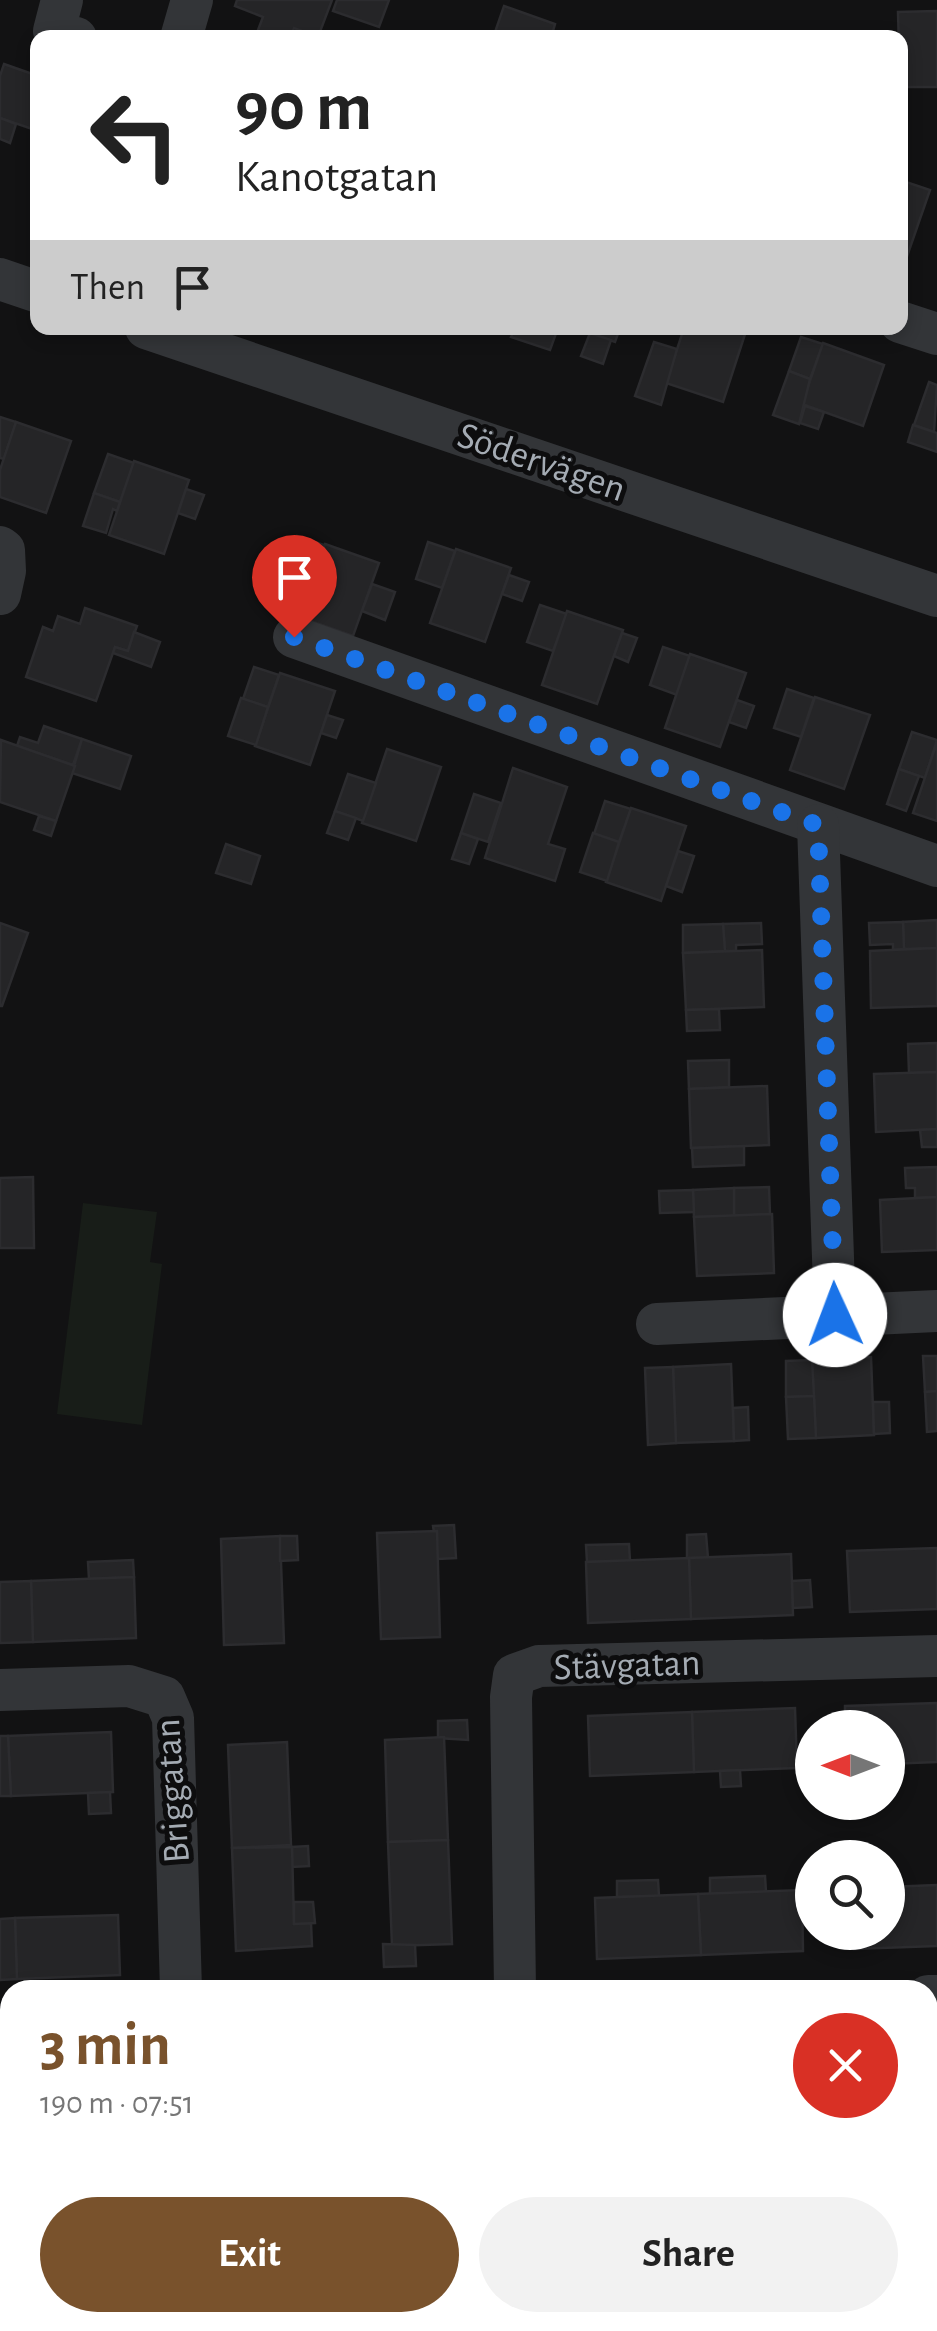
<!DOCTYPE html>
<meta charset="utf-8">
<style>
:root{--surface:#fff;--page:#f2f2f2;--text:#222;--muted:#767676;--accent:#79522c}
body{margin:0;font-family:"Alegreya Sans",sans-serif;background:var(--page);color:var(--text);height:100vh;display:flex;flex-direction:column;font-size:38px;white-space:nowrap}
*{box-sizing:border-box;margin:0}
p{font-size:32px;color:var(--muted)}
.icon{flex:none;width:55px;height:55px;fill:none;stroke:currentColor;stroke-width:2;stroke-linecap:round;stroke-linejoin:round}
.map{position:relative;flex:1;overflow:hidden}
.details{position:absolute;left:0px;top:1980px;width:938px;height:352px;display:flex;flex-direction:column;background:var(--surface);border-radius:30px 30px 0 0;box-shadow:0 5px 15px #0003}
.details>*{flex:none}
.top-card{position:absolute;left:30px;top:30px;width:878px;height:305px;border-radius:20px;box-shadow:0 5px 15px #0003;background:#fff;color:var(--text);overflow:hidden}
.needle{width:65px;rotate:270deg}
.controls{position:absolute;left:795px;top:1710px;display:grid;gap:20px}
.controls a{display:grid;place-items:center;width:110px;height:110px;border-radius:50%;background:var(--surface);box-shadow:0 5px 15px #0003;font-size:50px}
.pin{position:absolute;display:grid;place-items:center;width:85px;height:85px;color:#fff;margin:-102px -42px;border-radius:50% 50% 50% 0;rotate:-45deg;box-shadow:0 0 10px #0007}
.pin .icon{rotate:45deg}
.me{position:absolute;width:110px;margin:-55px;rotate:358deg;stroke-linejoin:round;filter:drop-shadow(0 0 8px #0008)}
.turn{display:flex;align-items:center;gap:35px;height:210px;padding:0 40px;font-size:45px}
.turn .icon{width:130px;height:130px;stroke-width:2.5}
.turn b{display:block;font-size:70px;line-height:85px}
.then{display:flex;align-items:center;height:95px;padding:0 40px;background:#0003;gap:20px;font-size:38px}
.round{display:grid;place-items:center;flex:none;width:105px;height:105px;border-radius:52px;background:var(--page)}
.headline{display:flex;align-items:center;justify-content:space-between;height:170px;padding:0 40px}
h1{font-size:60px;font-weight:700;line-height:75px;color:var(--accent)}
.cta{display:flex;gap:20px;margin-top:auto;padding:20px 40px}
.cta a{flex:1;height:115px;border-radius:60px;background:var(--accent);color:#fff;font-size:40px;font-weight:700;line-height:115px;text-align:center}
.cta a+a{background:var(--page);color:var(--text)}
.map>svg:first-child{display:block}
</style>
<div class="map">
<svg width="937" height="2331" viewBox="0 0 937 2331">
<rect width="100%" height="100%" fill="#121213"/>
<polygon fill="#181d18" points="83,1203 157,1212 150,1262 162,1264 142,1425 57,1414"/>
<g fill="#252527" stroke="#2c2c2f" stroke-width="2.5">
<polygon points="237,0 332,0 318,37 294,28 290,38 255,38 263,17 235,6"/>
<polygon points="337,0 389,0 379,27 333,11"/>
<polygon points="504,6 555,24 551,38 493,38"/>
<polygon points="937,11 937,87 900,87 898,12"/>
<polygon points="4,64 38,76 38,131 0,118 0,76"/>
<polygon points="0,118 16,124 10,143 0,139"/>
<polygon points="900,180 930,190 903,268 900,267"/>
<polygon points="515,328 558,328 550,350 511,337"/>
<polygon points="575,328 620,328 615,342"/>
<polygon points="684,328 747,328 723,402 666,383"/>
<polygon points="590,333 611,340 603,364 581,356"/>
<polygon points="801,337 823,344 810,379 789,371"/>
<polygon points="654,342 677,349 661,405 635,396"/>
<polygon points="823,343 884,365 863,426 802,404"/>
<polygon points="789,371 810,379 799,424 773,415"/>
<polygon points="929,382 937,385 934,432 914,425"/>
<polygon points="805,406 824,412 818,429 800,423"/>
<polygon points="0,417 16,422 4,459 0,458"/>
<polygon points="16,422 71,441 46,513 0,497 0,470"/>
<polygon points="913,425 937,433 937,452 908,442"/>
<polygon points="108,454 134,463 120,502 94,493"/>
<polygon points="134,461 189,480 164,554 109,535"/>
<polygon points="186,489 204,495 195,519 178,513"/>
<polygon points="94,493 120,502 117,511 113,509 106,533 83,526"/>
<polygon points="297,536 324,545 311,583 284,574"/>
<polygon points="428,542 455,551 442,588 416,579"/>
<polygon points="325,544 379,563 353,636 299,617 304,602 295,599 301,580 311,583"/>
<polygon points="456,549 511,568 485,642 430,623"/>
<polygon points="509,575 529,582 522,601 502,594"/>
<polygon points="372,584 395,592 385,620 362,611"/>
<polygon points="540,605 567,614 553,651 527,642"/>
<polygon points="85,608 137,626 128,651 115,647 96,701 26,677 43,627 53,631 58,616 80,624"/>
<polygon points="567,611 623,630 597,704 542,685"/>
<polygon points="134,632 160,642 151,667 113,653 115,647 128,651"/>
<polygon points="622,633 637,638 628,662 614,656"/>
<polygon points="663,647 690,656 677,695 650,685"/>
<polygon points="690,654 746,673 720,747 665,728"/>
<polygon points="254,667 279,675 268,707 243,699"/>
<polygon points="280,673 335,691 310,765 255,746"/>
<polygon points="787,689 814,698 801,737 774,728"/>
<polygon points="815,697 870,715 844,789 790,770"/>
<polygon points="241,698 268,707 256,745 228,736"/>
<polygon points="737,700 754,706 746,728 729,722"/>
<polygon points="327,715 343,720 336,738 321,733"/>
<polygon points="44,726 82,739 73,765 17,746 20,737 38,743"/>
<polygon points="912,732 937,740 925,778 899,769"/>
<polygon points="82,739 131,756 120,789 72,773"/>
<polygon points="1,740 75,766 56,821 0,802"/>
<polygon points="937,742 937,821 913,813"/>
<polygon points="387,749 441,767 416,841 362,823"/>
<polygon points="513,768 567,787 548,844 565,849 555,881 485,858"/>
<polygon points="899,769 919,776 906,811 887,804"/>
<polygon points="348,774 376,783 363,821 335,811"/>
<polygon points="474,794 501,803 488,842 461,833"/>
<polygon points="605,801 631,809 619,842 594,834"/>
<polygon points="631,808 686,826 661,901 606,882"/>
<polygon points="335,811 356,818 348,840 327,833"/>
<polygon points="39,816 56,821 51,836 34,830"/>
<polygon points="461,833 478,839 469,864 452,859"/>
<polygon points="593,833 619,842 607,881 580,872"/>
<polygon points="226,844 260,856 251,884 216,873"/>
<polygon points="678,851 694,856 682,892 666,886"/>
<polygon points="937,920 937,948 904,949 903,922"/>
<polygon points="903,922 904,949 893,950 893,944 870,945 869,923"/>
<polygon points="0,923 28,933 2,1006 0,1006"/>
<polygon points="761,923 762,944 736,945 736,951 725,951 723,924"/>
<polygon points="723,924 725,951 683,953 683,925"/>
<polygon points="937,948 937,1006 871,1008 870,951"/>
<polygon points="762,950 764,1007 686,1010 683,953"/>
<polygon points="719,1009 720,1030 687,1031 686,1010"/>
<polygon points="937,1043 937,1072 909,1073 908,1044"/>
<polygon points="729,1060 729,1087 689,1089 688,1061"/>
<polygon points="937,1072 937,1129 876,1132 874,1074"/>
<polygon points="767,1086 769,1145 691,1148 689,1089"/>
<polygon points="937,1129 937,1147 922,1147 920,1130"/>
<polygon points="744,1146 744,1165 693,1167 692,1148"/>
<polygon points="937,1167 937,1197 915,1198 915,1188 906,1188 905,1168"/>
<polygon points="33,1177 34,1248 0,1248 0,1178"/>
<polygon points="769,1187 770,1214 734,1216 734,1188"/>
<polygon points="734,1188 734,1216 694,1217 693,1190"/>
<polygon points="693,1190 694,1212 660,1213 659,1191"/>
<polygon points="937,1197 937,1250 882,1252 880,1200"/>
<polygon points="772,1214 774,1273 697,1276 694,1217"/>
<polygon points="923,1356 937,1356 937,1391 925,1392"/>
<polygon points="871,1357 874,1435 816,1438 812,1360"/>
<polygon points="812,1360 814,1396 786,1397 786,1361"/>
<polygon points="731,1364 734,1441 676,1443 673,1367"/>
<polygon points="673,1367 676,1443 648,1445 645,1368"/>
<polygon points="937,1391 937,1431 927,1432 925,1392"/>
<polygon points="814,1396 816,1438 788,1439 786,1397"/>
<polygon points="873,1402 889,1402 890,1433 874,1434"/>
<polygon points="748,1407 749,1440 734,1441 733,1408"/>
<polygon points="454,1525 456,1558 438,1559 433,1526"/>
<polygon points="437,1531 440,1637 381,1639 377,1533"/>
<polygon points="706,1534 708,1558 687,1558 687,1535"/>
<polygon points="280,1536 284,1643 224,1645 221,1539"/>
<polygon points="280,1536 297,1536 298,1560 280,1561"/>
<polygon points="629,1544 630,1561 587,1562 586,1545"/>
<polygon points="937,1548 937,1609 850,1612 847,1551"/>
<polygon points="791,1554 793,1615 691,1619 689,1558"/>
<polygon points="689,1558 691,1619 588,1623 586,1562"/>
<polygon points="133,1560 134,1577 89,1579 88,1562"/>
<polygon points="134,1577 136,1638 33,1642 31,1581"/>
<polygon points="810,1580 812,1607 793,1608 792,1581"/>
<polygon points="31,1581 33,1642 0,1643 0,1582"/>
<polygon points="937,1703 937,1762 888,1764 888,1728 845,1728 845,1706"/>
<polygon points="795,1708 797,1768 694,1772 692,1712"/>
<polygon points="692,1712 694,1772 590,1776 588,1716"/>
<polygon points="467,1720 468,1740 438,1738 438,1721"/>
<polygon points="111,1732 113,1792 11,1796 8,1736"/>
<polygon points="0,1736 8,1736 11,1796 0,1796"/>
<polygon points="444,1737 448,1840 388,1842 385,1740"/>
<polygon points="287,1742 291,1845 232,1848 228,1745"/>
<polygon points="740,1770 741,1786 721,1787 720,1771"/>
<polygon points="110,1792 111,1813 89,1814 88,1793"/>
<polygon points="448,1840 452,1944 392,1946 388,1842"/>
<polygon points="308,1846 309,1866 292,1867 292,1847"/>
<polygon points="292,1847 294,1924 311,1923 312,1946 236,1951 232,1848"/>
<polygon points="765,1876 766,1892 710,1894 710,1878"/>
<polygon points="658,1880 659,1896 617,1897 617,1881"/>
<polygon points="937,1885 937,1946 854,1949 853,1932 888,1932 888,1887"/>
<polygon points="802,1890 803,1951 701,1955 698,1894"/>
<polygon points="698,1894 701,1955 597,1959 595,1898"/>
<polygon points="294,1902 313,1902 315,1923 294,1924"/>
<polygon points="118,1915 120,1975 17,1979 15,1918"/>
<polygon points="15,1918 17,1979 0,1980 0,1919"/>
<polygon points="383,1944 415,1945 416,1966 384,1967"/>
<rect x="928" y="2038" width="9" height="62"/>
<polygon points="10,2072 10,2132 0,2133 0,2073"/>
</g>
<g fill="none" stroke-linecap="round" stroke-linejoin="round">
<g stroke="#333538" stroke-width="42">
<polyline points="62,0 54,31 76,38"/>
<polyline points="181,38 192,0"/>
<polyline points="0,279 38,292"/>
<polyline points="900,322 937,334"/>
<polyline points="146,328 937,596"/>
<polyline points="0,547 4,550 5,571 0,594"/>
<polyline points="294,637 937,866"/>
<polyline points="818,825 835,1315"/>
<polyline points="657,1324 937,1311"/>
<polyline points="0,1690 129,1686 164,1697 173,1718 181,1990"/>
<polyline points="515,1990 511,1697 514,1675 539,1666 937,1656"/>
<polyline points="928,1996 937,1996"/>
<polyline points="0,2027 10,2027"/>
</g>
</g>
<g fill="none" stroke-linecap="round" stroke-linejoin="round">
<polyline stroke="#1a73e8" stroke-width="18" stroke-dasharray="0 32.4" points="294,637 818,825 835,1315"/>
</g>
<g text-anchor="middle" stroke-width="10" stroke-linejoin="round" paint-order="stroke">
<g font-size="38" fill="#a4abb3" stroke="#0d0d0e">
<text transform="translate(542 461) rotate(19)" y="13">Södervägen</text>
<text transform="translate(627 1664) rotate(-2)" y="13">Stävgatan</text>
<text transform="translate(171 1791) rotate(-94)" y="13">Briggatan</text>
</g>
</g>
</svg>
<div class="controls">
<a><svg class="needle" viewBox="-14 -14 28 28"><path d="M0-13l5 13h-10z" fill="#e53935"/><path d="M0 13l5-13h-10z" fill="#767676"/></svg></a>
<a><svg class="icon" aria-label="search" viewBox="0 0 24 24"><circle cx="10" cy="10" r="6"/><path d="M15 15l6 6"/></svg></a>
</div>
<div class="pin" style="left:294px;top:637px;background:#d93025"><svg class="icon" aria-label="arrive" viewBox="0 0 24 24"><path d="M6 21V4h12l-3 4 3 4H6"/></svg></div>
<svg class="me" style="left:835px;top:1315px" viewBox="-20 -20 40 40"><circle r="19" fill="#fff"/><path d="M0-13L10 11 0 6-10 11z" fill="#1a73e8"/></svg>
<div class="top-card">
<div class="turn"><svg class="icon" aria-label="left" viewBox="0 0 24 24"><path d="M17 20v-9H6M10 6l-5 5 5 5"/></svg><div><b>90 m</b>Kanotgatan</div></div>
<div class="then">Then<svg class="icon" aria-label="arrive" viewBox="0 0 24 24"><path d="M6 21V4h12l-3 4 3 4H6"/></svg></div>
</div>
<section class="details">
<div class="headline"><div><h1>3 min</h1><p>190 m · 07:51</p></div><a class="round" style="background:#d93025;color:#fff"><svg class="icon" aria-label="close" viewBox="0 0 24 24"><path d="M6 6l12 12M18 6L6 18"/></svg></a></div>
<div class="cta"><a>Exit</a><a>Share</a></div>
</section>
</div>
